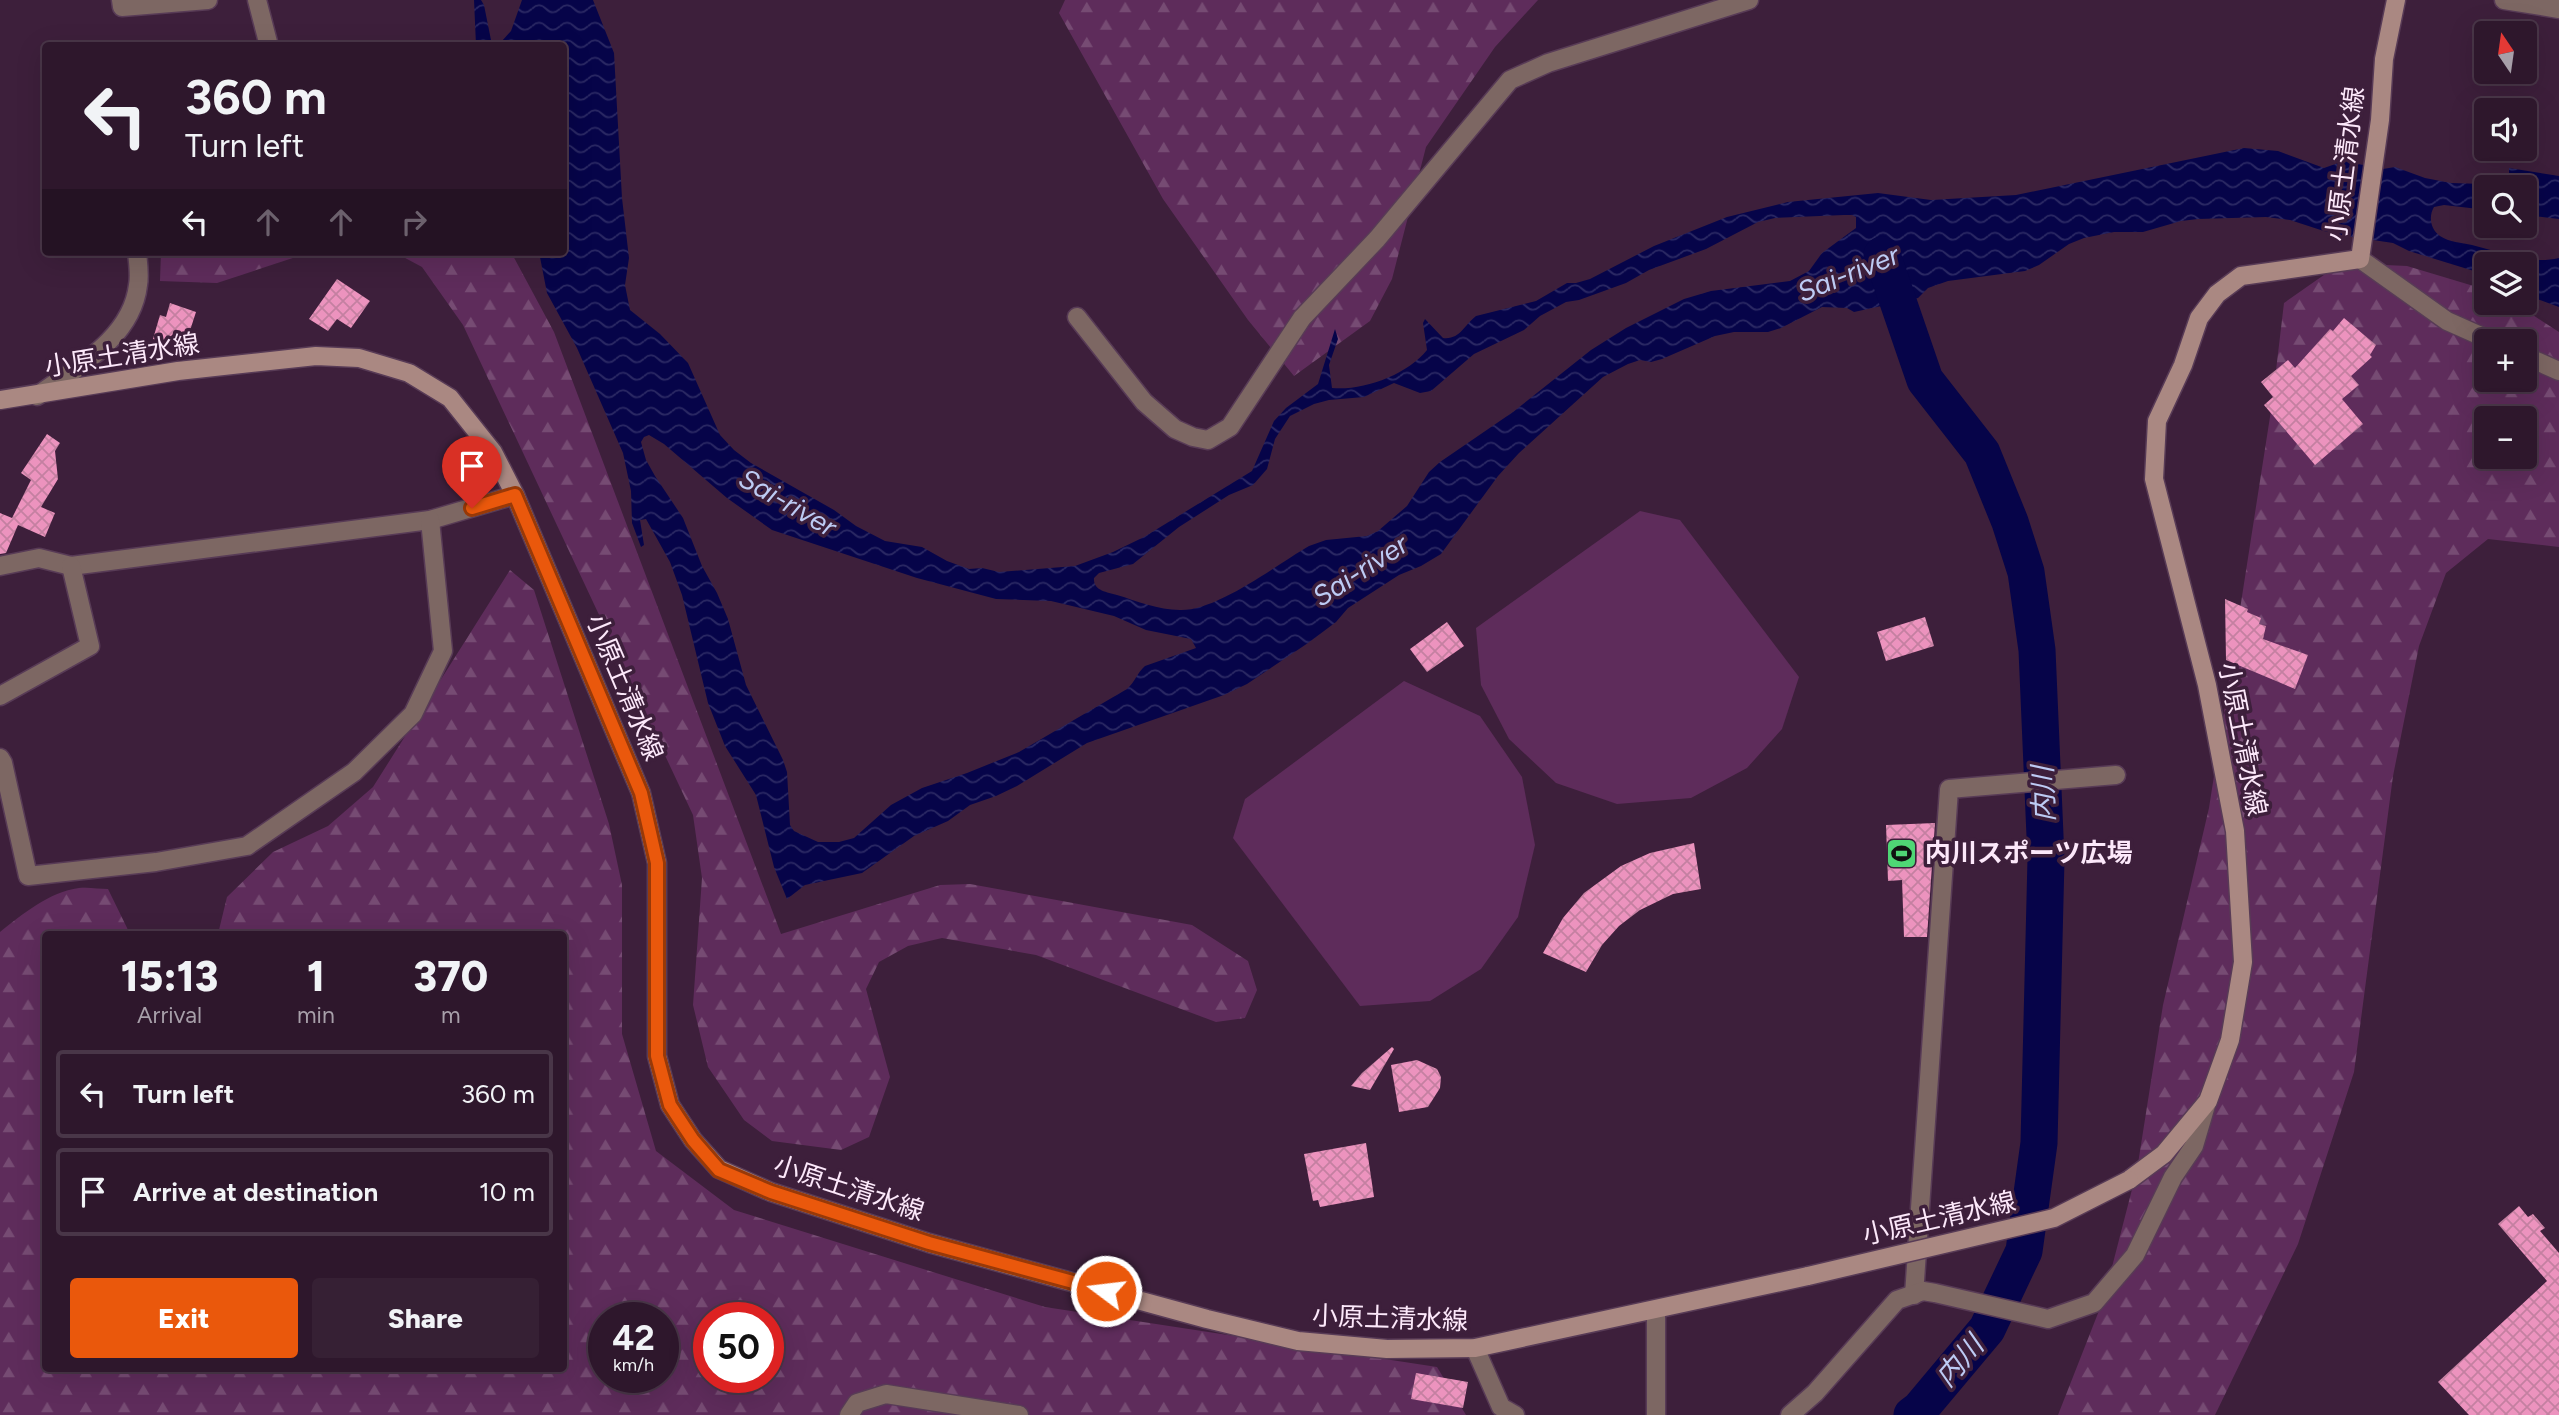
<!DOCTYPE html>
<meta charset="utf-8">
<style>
:root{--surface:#2e172c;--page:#362034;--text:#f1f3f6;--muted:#a79fa9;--line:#493648;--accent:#ea580c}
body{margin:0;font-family:Figtree,"Noto Sans JP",sans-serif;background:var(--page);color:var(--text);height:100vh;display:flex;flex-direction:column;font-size:26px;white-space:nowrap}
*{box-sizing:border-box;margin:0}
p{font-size:23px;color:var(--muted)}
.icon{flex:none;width:38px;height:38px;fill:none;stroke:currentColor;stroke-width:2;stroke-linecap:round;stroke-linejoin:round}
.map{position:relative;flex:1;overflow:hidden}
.drawer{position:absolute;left:42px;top:931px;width:525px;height:441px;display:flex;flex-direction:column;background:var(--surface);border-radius:7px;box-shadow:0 7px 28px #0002,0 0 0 2px var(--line)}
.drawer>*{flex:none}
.hud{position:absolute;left:42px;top:42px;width:525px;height:214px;border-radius:7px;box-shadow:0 7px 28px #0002,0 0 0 2px var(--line);background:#2e172c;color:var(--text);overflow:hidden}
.needle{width:46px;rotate:347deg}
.tools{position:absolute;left:2474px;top:21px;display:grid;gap:14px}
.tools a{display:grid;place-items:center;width:63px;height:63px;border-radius:7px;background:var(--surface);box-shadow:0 7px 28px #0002,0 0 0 2px var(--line);font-size:35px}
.speed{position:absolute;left:588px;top:1302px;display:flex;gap:14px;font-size:35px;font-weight:700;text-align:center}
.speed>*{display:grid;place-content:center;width:91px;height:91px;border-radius:50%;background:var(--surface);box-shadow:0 7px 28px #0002,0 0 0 2px var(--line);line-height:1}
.speed small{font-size:18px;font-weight:400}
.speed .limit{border:10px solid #d22;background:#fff;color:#111}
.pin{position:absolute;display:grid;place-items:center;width:60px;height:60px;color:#fff;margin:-72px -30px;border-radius:50% 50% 50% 0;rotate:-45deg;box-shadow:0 0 7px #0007}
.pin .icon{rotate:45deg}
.me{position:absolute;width:77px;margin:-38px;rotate:285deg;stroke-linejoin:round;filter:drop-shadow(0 0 5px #0008)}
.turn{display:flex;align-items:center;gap:24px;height:147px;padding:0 28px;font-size:32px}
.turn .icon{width:91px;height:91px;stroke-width:2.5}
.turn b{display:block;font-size:49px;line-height:60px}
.lanes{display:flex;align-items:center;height:66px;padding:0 28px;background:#0003;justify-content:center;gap:35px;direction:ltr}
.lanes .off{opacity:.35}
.eta{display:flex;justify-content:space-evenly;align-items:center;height:119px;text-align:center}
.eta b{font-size:42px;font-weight:800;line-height:49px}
.button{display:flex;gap:14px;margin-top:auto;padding:14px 28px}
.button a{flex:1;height:80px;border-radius:7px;background:var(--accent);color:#fff;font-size:28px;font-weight:800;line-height:80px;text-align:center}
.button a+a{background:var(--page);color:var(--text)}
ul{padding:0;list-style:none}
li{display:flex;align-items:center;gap:21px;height:88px;margin:0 14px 10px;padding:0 14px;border:4px solid var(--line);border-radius:7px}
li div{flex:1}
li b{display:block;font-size:26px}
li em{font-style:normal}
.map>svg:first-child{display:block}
</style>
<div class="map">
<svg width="2559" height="1415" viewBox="0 0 2559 1415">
<defs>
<pattern id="forest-firs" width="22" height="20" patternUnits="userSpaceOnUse" patternTransform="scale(1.75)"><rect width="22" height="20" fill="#5e2c5b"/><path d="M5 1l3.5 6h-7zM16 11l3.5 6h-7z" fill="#764b73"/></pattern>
<pattern id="water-waves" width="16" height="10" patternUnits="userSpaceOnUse" patternTransform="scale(1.75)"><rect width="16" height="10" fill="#060449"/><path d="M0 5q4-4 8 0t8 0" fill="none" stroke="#2b2964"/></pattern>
<pattern id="building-cross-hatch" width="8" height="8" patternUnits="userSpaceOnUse" patternTransform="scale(1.75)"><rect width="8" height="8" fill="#ec93be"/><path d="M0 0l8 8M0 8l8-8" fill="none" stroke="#c480a1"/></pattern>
</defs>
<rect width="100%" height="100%" fill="#3d1f3b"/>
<g fill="url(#forest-firs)" fill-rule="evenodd">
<polygon points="1065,0 1538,0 1495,47 1426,147 1392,279 1370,321 1294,376 1248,320 1163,199 1059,13"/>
<polygon points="161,252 311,252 217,283 160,281"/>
<polygon points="394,252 511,252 554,332 781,934 940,885 970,884 1192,925 1248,961 1257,990 1245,1018 1216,1022 1036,955 942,938 908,946 879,962 866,989 890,1077 869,1137 841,1150 772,1141 744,1120 708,1067 693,1005 702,878 693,815 463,325 422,267"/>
<path d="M2341,263L2407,266L2487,290V303H2514L2559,332V547L2488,539L2446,573L2419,646L2393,776L2354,1072L2298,1244L2215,1415H2058L2104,1298L2137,1170L2163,1005L2209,808L2272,404L2284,303ZM2487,341H2525V380H2487ZM2487,418H2525V457H2487Z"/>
<path d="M510,570L534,590L609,824L622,885V1034L656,1151L734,1210L1045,1307L1437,1367L1466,1415H0V932C23,914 49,892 79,888C89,887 99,889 108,889L130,934H46V1368H564V934H218L227,897L273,852L328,826L373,787ZM604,1318H663V1377H604ZM709,1318H768V1377H709Z"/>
</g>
<g fill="#5e2c5b">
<polygon points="1640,511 1680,520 1799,677 1782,729 1747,768 1691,798 1617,804 1556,783 1509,739 1481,685 1476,628"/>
<polygon points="1404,681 1480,716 1522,777 1535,845 1518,917 1481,969 1430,1001 1360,1006 1233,838 1245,799"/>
</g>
<path fill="url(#water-waves)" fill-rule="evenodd" d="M474,0H481L484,5L491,40L501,42L511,31L522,0H593L614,53L622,198L629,258L625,285L630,310L660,334L688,363L720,435L734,450L751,463L834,510L856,526L885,541L922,547L947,561L969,569L982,568L999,572L1075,566L1113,552L1144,537L1252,471L1274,421L1286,408L1318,384L1335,329L1338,339L1329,365L1332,388C1363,391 1407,375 1427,350L1423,323L1425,319L1443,338C1460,340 1464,325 1476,316L1536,301L1567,283H1576L1590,279L1654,246L1727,217L1788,202L1878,193L1931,200L2016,195L2244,148L2278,151L2324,168L2344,161L2383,169L2395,167L2425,178L2451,183L2484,184L2509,176V168L2559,176V219L2525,215V187H2487V210L2444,205L2434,207C2428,217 2431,230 2440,236C2449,242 2462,243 2472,245C2502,252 2528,265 2559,258V307L2537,299L2525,291V264H2487V275L2409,251L2393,243L2333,234L2290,220L2266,217L2198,219L2181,221L2143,232H2114L2084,238L2069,244L2039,265L2025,271L1948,281L1928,288L1918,298L1854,312L1847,308L1822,307L1781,328L1768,332H1734L1715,336L1662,359L1651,362L1640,360L1628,364L1603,377L1519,453L1498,476L1441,554L1421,566L1399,575L1348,608L1336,622L1308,643L1247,684L1224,695L1087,743L1017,786L996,796L970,805L948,821L914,836L862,873L805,885L787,899L774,867L756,795L725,746L708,703L682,595L670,562L646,519L640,520L644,545L641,547L632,523L631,491L623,453L577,348L547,293L539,252H564V46L476,45ZM1844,215H1852L1856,217V228L1822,253L1809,271L1790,281L1711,291L1684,299L1626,328L1591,350L1513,412L1440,462L1429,472L1407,506L1378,531L1367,536L1326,540L1309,546C1276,565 1217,611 1180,610C1158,610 1137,601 1117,595C1107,592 1093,591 1094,578L1099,573L1133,564L1179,527L1229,495L1253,485L1267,469L1275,439L1290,416L1314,404L1329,400L1364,397L1394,383L1420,393L1431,391L1474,354L1524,330L1540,316L1566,302L1579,300L1626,283L1649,270L1706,249L1758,222L1775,218ZM649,435L664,444L727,498L772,530L917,578L996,599L1051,601L1114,616L1146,630L1191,639L1196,648L1145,666C1137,673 1135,682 1127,689L1019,752L967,773L922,788L891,805L854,838L839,842H818L794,831L790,825L787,772L783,760L746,685L728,619L717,593L702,566L683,518L655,476L646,460L641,442L644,437Z"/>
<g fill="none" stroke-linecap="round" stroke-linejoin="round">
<polyline stroke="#060449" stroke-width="37" points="1882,255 1925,380 1982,453 2010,522 2026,572 2037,650 2046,859 2039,1143 2024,1251 1987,1329 1920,1409 1912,1415"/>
</g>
<g fill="url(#building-cross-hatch)">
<polygon points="337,279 370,301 351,328 337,319 328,331 309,319"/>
<polygon points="170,303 196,312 185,346 153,339 160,315 166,317"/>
<polygon points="2344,318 2376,345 2370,355 2372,357 2351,376 2359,385 2342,399 2363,424 2315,465 2264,405 2273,397 2261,382 2288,360 2295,368 2330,329 2333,331"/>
<polygon points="47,434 60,443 55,451 58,479 41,507 55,513 45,537 18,525 6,553 0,554 0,513 12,518 31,480 21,473"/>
<polygon points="2225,599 2248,609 2247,612 2261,618 2259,624 2266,626 2263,639 2308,655 2295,689 2226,660"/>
<polygon points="1925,617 1934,646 1886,661 1877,632"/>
<polygon points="1447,622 1464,646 1427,672 1410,649"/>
<polygon points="1935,823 1927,937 1904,937 1902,880 1888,881 1886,825"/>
<polygon points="1694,843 1701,889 1673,894 1640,910 1619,926 1602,945 1586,972 1543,953 1563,918 1584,893 1621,866 1650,853"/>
<polygon points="1392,1047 1394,1049 1370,1090 1351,1086 1362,1073"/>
<polygon points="1417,1060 1437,1069 1441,1077 1440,1088 1428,1107 1399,1112 1391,1065"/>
<polygon points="1366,1143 1374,1197 1320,1207 1318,1200 1313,1201 1304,1154"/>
<polygon points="2519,1206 2528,1217 2533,1214 2545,1228 2540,1231 2559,1253 2559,1415 2469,1415 2438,1382 2547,1281 2498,1224"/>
<polygon points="1416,1373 1468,1382 1463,1408 1411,1399"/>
</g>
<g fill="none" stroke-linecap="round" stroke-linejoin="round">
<defs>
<g id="street">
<polyline points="121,0 122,7 208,0"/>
<polyline points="257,0 269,46"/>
<polyline points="2504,0 2559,9"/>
<polyline points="2360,259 2447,321 2492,341"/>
<polyline points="1077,317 1144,402 1175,429 1193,437 1208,440 1230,427 1302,318 1377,239 1510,80 1548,63 1749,0"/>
<polyline points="2525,356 2559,371"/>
<path d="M37,396C77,367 132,338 138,285C140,275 138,263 137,252"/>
<polyline points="0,566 39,558 71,566 430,520 515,495"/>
<polyline points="0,696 90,646 71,566"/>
<polyline points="0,758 3,763 28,876 156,862 247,846 354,772 413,714 443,651 430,520"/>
<polyline points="1914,1295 1949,789 2116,775"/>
<polyline points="1656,1310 1656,1415"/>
<polyline points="1475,1348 1501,1407 1515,1415"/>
<polyline points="849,1415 857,1403 886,1394 1019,1415"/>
<polyline points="1790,1415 1815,1393 1897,1300 1923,1291 1935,1293 2048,1319 2094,1303 2135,1255 2173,1177 2194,1146 2207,1102"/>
</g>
<g id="secondary">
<polyline points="0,400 178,371 316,356 359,358 409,373 450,398 493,452 515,495 641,793 657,863 657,1056 670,1105 693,1140 719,1169 771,1192 929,1243 1207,1319 1298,1341 1387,1349 1475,1348 1808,1276"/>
<polyline points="2129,1180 2164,1154 2208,1101 2230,1040 2243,962 2235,831 2207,685 2154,479 2157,421 2183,365 2199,318 2217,294 2241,276 2360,259 2380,120 2384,59 2396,0"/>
</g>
</defs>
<use href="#street" stroke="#583b56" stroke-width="21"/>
<use href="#secondary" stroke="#583b56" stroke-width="21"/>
<use href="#street" stroke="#7d6763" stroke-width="18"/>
<use href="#secondary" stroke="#aa8882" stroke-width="18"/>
<defs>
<polyline id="secondary-bridge" points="1808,1276 2054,1218 2129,1180"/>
</defs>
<use href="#secondary-bridge" stroke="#583b56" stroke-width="21" stroke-linecap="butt"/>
<use href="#secondary-bridge" stroke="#aa8882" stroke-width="18"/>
</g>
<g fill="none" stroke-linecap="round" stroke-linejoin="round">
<defs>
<polyline id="route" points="472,508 515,495 641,793 657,863 657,1056 670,1105 693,1140 719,1170 771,1192 929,1243 1106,1291"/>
</defs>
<use href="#route" stroke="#983908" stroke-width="18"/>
<use href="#route" stroke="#ea580c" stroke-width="12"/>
</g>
<defs>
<symbol id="stadium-square" viewBox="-11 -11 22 22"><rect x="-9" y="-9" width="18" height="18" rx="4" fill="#4fd675" stroke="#3d1f3b"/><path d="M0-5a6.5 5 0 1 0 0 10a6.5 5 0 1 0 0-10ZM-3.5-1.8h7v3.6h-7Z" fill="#111"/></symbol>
</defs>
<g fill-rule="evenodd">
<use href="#stadium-square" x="1884" y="836" width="35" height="35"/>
</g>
<g text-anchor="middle" stroke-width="7" stroke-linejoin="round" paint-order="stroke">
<g font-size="26" fill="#fce8fa" stroke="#3d1f3b">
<text transform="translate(2345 164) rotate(-83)" y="9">小原土清水線</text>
<text transform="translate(122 355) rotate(-9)" y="9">小原土清水線</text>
<text transform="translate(625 687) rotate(67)" y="9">小原土清水線</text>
<text transform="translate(2243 739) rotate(79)" y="9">小原土清水線</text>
<text transform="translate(849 1188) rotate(18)" y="9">小原土清水線</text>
<text transform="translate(1939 1218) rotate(-13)" y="9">小原土清水線</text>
<text transform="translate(1390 1318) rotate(2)" y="9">小原土清水線</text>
</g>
<g font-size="26" font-weight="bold" fill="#fce8fa" stroke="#3d1f3b" text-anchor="start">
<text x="1925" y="862">内川スポーツ広場</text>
</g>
<g font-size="28" font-style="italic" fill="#bdcbf4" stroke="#3d1f3b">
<text transform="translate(1848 273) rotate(-22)" y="10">Sai-river</text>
<text transform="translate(788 502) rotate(30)" y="10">Sai-river</text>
<text transform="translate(1360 570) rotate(-33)" y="10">Sai-river</text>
<text transform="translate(2043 794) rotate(-92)" y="10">内川</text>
<text transform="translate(1959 1361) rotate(-49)" y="10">内川</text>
</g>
</g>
</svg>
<div class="tools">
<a><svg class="needle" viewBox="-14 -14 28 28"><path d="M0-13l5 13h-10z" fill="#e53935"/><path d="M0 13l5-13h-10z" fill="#a79fa9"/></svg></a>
<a><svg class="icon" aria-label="sound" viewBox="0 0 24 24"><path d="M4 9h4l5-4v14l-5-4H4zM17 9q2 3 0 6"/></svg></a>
<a><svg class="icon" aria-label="search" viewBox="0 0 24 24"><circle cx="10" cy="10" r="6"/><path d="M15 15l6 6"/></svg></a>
<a><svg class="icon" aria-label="layers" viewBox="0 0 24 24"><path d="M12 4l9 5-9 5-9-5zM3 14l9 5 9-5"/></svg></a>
<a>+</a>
<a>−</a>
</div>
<div class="speed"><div>42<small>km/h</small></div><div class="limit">50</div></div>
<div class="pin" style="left:472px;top:508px;background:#d93025"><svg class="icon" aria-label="arrive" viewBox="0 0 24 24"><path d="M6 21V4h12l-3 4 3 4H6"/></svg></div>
<svg class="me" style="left:1106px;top:1291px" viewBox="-20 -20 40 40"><circle r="17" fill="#ea580c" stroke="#fff" stroke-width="3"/><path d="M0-11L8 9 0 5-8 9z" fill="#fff"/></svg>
<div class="hud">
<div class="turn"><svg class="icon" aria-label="left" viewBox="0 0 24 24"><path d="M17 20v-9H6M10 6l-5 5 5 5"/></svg><div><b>360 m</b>Turn left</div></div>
<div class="lanes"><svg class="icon" aria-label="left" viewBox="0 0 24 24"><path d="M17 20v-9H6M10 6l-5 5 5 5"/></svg><svg class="icon off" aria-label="ahead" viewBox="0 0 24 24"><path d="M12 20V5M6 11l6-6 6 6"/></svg><svg class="icon off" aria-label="ahead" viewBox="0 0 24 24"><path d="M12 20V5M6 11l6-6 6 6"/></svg><svg class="icon off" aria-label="right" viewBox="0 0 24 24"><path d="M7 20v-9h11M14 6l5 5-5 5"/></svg></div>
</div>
<section class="drawer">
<div class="eta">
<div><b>15:13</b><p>Arrival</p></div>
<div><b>1</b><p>min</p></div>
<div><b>370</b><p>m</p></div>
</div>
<ul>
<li><svg class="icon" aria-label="left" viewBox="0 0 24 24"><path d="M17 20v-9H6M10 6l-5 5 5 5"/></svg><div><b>Turn left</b></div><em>360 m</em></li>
<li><svg class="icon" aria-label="arrive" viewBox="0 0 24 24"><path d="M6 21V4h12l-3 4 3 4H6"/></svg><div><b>Arrive at destination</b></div><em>10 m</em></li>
</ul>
<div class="button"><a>Exit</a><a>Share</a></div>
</section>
</div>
